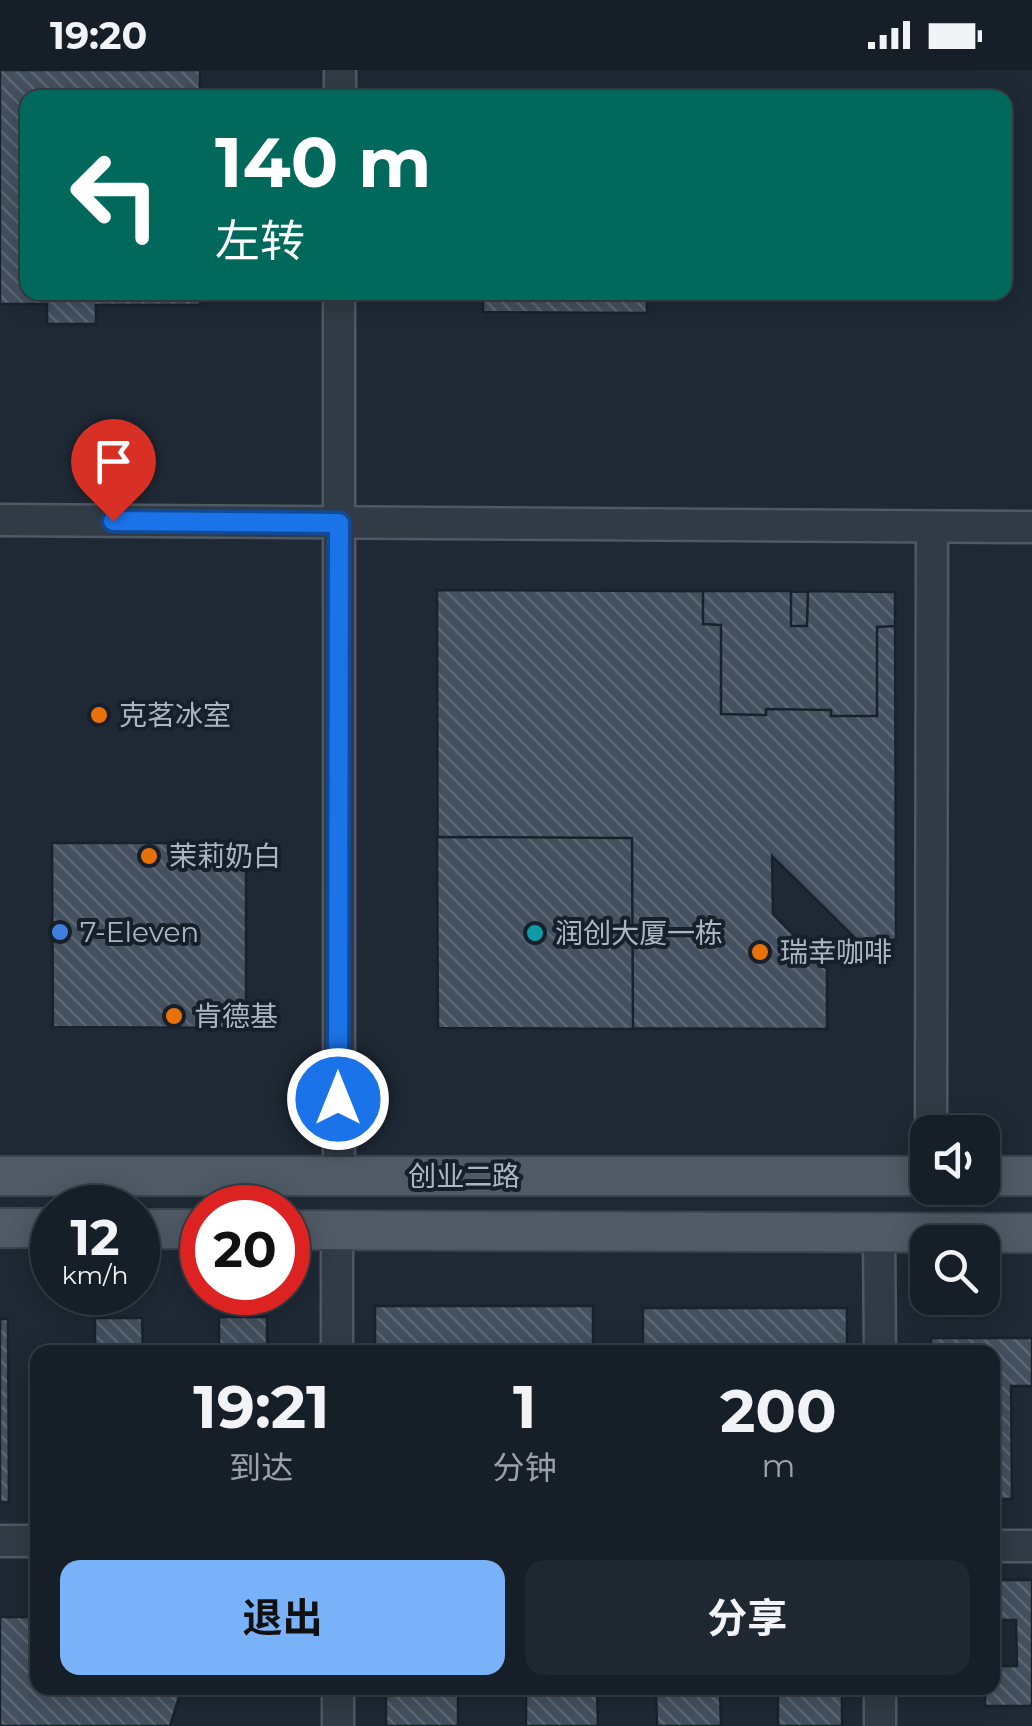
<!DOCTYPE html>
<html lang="zh">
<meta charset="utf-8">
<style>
:root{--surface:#161f28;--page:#1f2730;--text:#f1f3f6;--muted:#9ea2a8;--line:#353d45;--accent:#7ab2f9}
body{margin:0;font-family:Montserrat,"Noto Sans SC",sans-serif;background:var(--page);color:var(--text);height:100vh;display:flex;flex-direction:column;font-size:38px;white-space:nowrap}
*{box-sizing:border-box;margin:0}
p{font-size:32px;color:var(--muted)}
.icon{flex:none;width:55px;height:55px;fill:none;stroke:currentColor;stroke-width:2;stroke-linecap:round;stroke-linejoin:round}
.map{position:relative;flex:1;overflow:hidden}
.details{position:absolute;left:30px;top:1275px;width:970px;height:350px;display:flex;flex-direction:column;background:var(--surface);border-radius:20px;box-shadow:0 5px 25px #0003,0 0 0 2px var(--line)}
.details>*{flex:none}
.guide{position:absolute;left:20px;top:20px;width:992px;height:210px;border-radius:20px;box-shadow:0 5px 25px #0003,0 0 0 2px var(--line);background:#00695c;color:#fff;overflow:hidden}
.fabs{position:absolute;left:910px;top:1045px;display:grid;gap:20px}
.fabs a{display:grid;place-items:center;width:90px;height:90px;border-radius:20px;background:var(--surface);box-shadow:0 5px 25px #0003,0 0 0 2px var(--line);font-size:50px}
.speed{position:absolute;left:30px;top:1115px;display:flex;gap:20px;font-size:50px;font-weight:700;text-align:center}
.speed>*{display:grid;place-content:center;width:130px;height:130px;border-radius:50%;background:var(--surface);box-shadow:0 5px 25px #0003,0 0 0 2px var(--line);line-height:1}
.speed small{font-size:25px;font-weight:400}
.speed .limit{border:15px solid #d22;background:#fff;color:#111}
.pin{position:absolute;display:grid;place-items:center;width:85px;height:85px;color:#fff;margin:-102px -42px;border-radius:50% 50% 50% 0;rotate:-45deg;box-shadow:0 0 10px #0007}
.pin .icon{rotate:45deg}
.me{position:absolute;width:110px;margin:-55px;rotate:0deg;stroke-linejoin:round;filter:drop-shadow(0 0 8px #0008)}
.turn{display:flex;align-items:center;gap:35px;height:210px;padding:0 30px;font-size:45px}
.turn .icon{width:130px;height:130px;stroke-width:2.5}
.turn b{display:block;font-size:70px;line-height:85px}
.eta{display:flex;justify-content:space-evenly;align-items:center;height:170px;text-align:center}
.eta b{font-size:60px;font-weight:700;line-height:70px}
.cta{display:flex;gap:20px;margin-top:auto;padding:20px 30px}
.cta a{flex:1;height:115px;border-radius:20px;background:var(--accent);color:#111;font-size:40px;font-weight:700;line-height:115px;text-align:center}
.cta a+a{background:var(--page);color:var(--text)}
.status{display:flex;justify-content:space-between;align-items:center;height:70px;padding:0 50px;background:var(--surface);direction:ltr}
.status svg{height:28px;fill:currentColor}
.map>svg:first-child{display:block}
</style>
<div class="status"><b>19:20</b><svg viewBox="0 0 49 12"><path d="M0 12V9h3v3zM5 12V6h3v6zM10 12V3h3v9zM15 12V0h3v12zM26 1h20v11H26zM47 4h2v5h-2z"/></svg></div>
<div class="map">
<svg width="1032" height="1656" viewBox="0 0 1032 1656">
<defs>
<pattern id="building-back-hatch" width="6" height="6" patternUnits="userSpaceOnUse" patternTransform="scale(2.5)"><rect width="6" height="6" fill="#44505f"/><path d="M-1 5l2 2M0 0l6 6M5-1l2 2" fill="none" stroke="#5c6774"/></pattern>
</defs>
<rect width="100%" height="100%" fill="#1e2935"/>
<g fill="url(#building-back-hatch)" stroke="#19222c" stroke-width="2.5">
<polygon points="0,0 200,0 200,28 28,28 28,222 200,222 200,235 96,235 96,254 47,254 47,234 0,234"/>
<polygon points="483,222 647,222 647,243 483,242"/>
<polygon points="437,520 895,522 896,870 856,869 772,786 773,844 827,899 827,959 438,958"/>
<polygon points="703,521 791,521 791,556 807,556 808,521 895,522 895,556 877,557 877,646 831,646 831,640 766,639 766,645 721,644 721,555 703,554"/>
<polygon points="437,767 632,768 633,959 438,958"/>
<polygon points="52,773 246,773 246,958 53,957"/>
<rect x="375" y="1236" width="218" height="46"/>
<rect x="643" y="1238" width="204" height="44"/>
<rect x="219" y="1247" width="48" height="35"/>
<polygon points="95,1248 142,1248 143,1282 95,1282"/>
<polygon points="0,1249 8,1249 9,1432 0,1432"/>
<polygon points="931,1268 1032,1268 1032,1316 1011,1316 1012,1429 992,1429 992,1282 931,1282"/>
<polygon points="992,1510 1032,1510 1032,1636 985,1636 985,1618 992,1618 992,1596 1017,1596 1016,1550 992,1550"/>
<polygon points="0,1547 38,1547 38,1618 182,1618 170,1656 0,1656"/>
<rect x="386" y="1618" width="72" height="38"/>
<polygon points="526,1618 597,1618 598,1656 526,1656"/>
<polygon points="656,1618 720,1618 721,1656 657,1656"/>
<rect x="778" y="1618" width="64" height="38"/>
</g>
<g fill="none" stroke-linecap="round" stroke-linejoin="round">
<defs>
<g id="minor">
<polyline points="340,28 340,0"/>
<polyline points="0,450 1032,457"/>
<polyline points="931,1062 932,457"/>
<polyline points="339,1106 339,222"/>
<polyline points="337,1160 337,1282"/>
<polyline points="879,1162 880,1282"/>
<polyline points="0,1471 38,1471"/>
<polyline points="992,1476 1032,1476"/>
<polyline points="338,1618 338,1656"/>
<polyline points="880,1618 880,1656"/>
</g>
<g id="major">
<polyline points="0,1106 928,1106"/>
<polyline points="982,1106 1032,1106"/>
<polyline points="0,1158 52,1158"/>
<polyline points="138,1159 202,1159"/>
<polyline points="288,1160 1032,1163"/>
</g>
</defs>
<use href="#minor" stroke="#4f5864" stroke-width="35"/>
<use href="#major" stroke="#3b444f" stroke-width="42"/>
<use href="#minor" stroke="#313b45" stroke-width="30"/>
<use href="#major" stroke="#4f5a66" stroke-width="38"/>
</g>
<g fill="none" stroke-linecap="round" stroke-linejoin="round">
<defs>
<polyline id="route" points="113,451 339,453 338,1029"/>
</defs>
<use href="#route" stroke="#114b97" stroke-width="25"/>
<use href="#route" stroke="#1a73e8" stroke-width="18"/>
</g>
<g fill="#e8710a" stroke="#17202a" stroke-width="4">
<circle cx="99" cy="645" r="10"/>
<circle cx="149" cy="786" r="10"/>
<circle cx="760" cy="882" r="10"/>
<circle cx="174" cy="946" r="10"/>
</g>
<circle fill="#3f7fe0" stroke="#17202a" stroke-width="4" cx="60" cy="862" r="10"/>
<circle fill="#0f9aa8" stroke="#17202a" stroke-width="4" cx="535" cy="863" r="10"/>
<g text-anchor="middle" stroke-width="8" stroke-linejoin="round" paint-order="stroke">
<g font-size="28" fill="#abb5c3" stroke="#17202a" text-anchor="start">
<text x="119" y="655">克茗冰室</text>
<text x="169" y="796">茉莉奶白</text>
<text x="80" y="872">7-Eleven</text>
<text x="555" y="873">润创大厦一栋</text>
<text x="780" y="892">瑞幸咖啡</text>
<text x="194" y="956">肯德基</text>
</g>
<g font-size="28" fill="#abb5c3" stroke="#17202a">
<text x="464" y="1116">创业二路</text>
</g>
</g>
</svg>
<div class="fabs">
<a><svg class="icon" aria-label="sound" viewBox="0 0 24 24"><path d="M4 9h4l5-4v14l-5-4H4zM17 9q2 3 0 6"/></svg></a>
<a><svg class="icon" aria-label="search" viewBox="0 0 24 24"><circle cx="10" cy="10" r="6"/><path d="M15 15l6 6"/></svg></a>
</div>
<div class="speed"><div>12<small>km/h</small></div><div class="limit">20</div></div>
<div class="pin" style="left:113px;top:451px;background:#d93025"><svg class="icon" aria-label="arrive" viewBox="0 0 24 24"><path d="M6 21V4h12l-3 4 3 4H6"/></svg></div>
<svg class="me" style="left:338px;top:1029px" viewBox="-20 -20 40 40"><circle r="17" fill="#1a73e8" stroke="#fff" stroke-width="3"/><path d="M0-11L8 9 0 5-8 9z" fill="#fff"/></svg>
<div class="guide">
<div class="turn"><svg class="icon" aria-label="left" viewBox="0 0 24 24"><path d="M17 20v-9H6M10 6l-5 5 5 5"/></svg><div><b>140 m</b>左转</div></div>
</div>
<section class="details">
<div class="eta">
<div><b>19:21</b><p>到达</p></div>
<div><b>1</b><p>分钟</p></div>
<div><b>200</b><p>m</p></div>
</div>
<div class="cta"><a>退出</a><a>分享</a></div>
</section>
</div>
